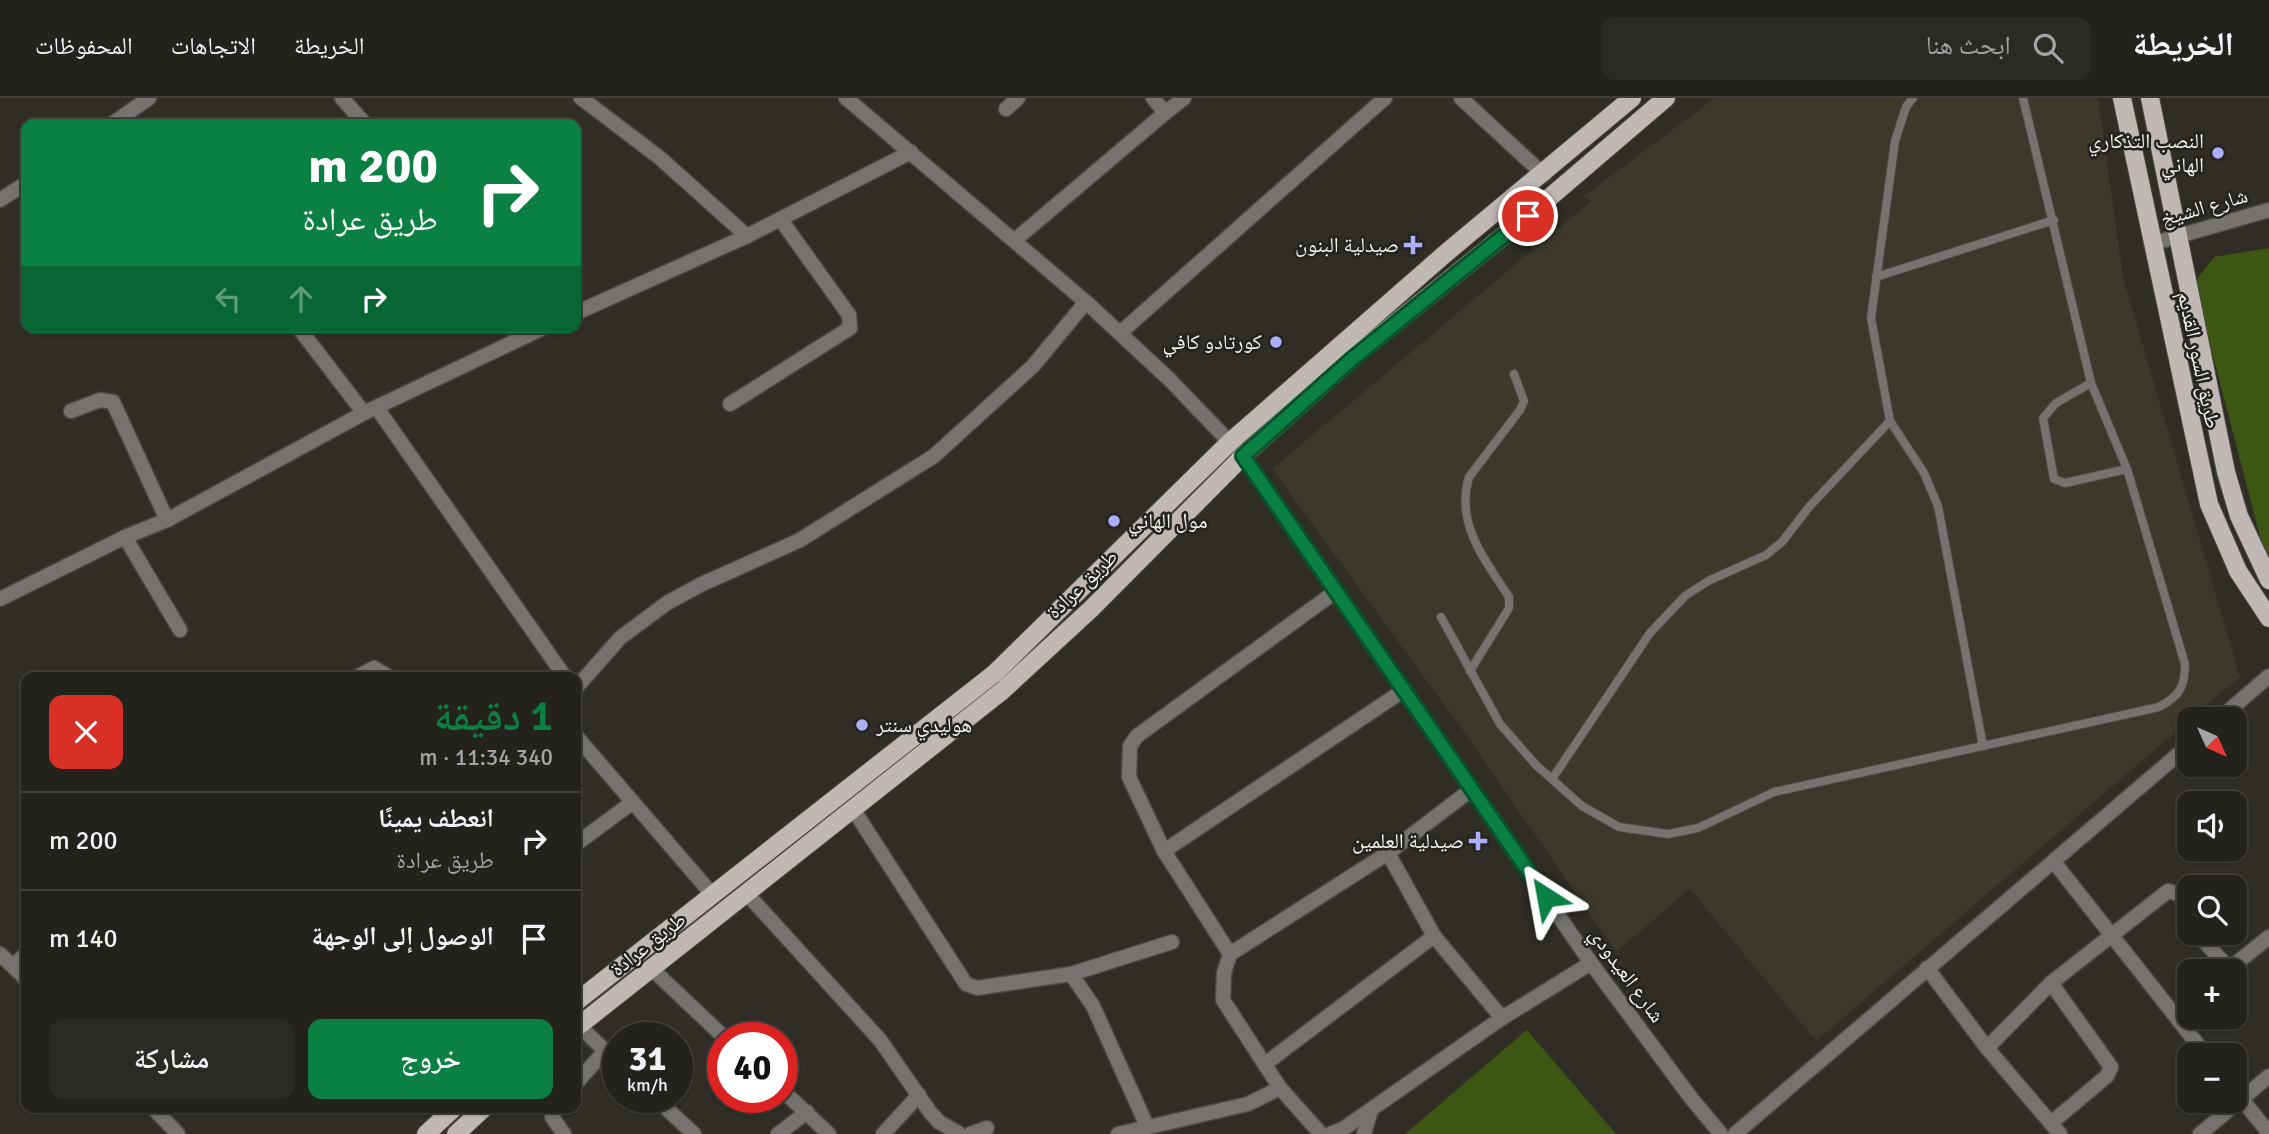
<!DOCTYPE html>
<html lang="ar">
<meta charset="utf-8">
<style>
:root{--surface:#23221c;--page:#2b2a25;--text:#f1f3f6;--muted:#a3a4a3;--line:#403f3b;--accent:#0b8043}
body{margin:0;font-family:Signika,"Noto Naskh Arabic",sans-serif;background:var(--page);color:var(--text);direction:rtl;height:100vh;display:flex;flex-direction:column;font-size:26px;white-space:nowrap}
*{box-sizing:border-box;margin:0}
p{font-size:23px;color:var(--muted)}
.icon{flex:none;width:38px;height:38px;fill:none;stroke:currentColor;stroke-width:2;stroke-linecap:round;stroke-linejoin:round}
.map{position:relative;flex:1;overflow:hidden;direction:ltr}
.details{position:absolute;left:21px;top:574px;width:560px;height:441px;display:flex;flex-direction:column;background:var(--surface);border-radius:14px;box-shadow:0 2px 5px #0004,0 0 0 2px var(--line);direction:rtl}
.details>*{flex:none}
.banner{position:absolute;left:21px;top:21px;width:560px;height:214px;border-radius:14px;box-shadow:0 2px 5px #0004,0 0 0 2px var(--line);direction:rtl;background:#0b8043;color:#fff;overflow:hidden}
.needle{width:46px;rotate:135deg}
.tools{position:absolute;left:2177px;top:609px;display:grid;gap:14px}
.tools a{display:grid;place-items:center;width:70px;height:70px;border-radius:14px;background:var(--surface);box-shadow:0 2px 5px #0004,0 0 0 2px var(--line);font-size:35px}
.speed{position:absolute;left:602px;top:924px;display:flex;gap:14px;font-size:35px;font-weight:700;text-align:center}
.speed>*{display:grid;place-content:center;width:91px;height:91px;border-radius:50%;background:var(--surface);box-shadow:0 2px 5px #0004,0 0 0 2px var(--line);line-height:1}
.speed small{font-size:18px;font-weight:400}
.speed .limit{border:10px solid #d22;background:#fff;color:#111}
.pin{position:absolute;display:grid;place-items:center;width:60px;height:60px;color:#fff;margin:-30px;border:4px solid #fff;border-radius:50%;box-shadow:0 2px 7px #0007}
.me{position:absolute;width:77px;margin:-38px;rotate:326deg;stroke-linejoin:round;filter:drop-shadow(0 0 5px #0008)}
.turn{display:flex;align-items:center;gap:24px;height:147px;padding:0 28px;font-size:32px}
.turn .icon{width:91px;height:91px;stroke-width:2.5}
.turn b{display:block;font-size:49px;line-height:60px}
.lanes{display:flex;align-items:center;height:66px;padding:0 28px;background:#0003;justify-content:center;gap:35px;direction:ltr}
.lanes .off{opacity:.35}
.round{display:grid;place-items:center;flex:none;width:74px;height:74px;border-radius:14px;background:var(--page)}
.overview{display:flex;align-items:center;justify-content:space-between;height:119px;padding:0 28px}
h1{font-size:42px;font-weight:600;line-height:52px;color:var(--accent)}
.button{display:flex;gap:14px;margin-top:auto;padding:14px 28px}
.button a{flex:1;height:80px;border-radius:14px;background:var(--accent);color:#fff;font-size:28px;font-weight:600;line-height:80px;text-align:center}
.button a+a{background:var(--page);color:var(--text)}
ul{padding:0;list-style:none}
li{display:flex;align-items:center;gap:21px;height:98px;padding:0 28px;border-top:2px solid var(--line)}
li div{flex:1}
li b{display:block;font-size:26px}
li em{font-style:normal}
header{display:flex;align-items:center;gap:42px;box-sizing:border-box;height:98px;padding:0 35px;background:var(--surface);border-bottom:2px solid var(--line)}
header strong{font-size:33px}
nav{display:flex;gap:38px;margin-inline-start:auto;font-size:24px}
.search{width:490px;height:63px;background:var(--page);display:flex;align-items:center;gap:18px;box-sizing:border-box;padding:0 24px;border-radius:14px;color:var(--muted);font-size:26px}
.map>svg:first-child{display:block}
</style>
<header>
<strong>الخريطة</strong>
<div class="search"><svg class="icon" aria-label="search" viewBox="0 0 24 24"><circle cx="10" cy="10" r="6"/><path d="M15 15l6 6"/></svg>ابحث هنا</div>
<nav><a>الخريطة</a><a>الاتجاهات</a><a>المحفوظات</a></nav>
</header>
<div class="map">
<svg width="2269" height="1036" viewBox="0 0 2269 1036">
<rect width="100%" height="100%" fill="#2f2d26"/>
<polygon fill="#3c382c" points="1715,0 2098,0 2123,179 2240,579 1816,943 1690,791 1616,854 1464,634 1272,371 1591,103 1584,98"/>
<g fill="#3d5614">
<polygon points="2269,150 2269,463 2267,465 2194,185 2214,159"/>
<polygon points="1527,932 1616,1036 1405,1036"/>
</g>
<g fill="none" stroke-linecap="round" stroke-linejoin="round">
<defs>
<g id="service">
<polyline points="1913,0 1906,9 1895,43 1871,220 1890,323 1924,375 1938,408 1983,648"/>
<polyline points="1876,179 2054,122"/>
<polyline points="2091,285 2056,305 2043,320 2054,381 2065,385 2127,371"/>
<path d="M1441,519L1500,626L1536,667L1582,708L1619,729L1668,736L1698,730L1774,694L2159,609C2179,598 2185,590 2185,566L2127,371L2091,285L2023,0"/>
<path d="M1470,573L1509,510V499C1485,462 1455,426 1469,379L1520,312L1524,303L1514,276"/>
<polyline points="1552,681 1650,535 1685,498 1708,483 1766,457 1782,444 1809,409 1890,323"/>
</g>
<g id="minor">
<polyline points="342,0 365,26"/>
<polyline points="581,0 660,60 747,138"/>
<polyline points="1461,0 1544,77"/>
<polyline points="1006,11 1018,0"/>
<polyline points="1165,15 1184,0"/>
<polyline points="112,26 149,0"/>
<polyline points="0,102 26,85"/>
<polyline points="1015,142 1165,15 1153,0"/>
<polyline points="2151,146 2269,112"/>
<polyline points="576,215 747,138 911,54"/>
<polyline points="298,229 364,315"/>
<polyline points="1120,235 1385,0"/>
<polyline points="730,306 850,230 849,217 781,122"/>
<polyline points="377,310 565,579"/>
<polyline points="71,313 100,302 113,304 167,422"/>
<polyline points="125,439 180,532"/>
<polyline points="0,501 125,439 167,422 364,315 545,229"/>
<polyline points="357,579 374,570 389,579"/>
<polyline points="576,590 620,540 667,505 700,487 800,442 934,358 1033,268 1086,204"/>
<polyline points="2219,621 2269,578"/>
<polyline points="576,638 711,795"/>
<polyline points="1472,691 1388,755 1434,838 1502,920"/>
<polyline points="853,711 966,886 977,890 1071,876 1093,908 1147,1028"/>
<polyline points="576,746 633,704"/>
<polyline points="1164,753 1404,592"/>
<polyline points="2054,764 2206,957"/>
<polyline points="748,797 880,942 930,1014 939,1024 960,1036"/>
<polyline points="2197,835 2229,871 2269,839"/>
<polyline points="0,856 26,881"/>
<polyline points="1230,856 1164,753 1129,679 1130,648 1137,638 1335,494"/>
<polyline points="13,868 26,856"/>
<polyline points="1927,870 1987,950 2060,1036"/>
<polyline points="653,872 725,940"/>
<polyline points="1071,876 1172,844"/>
<polyline points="2051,885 2111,969 2107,978 2051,1025"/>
<polyline points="576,925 618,965"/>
<polyline points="1987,950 2051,885 2168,793 2182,797 2189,818"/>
<polyline points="1265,966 1434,838"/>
<polyline points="576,985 605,953"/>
<polyline points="1280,990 1223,902 1224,875 1230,856 1388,755"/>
<polyline points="782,992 829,1036"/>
<polyline points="2235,993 2269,1035"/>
<polyline points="654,999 694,1036"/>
<polyline points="153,1010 178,1036"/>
<polyline points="556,1010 552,1019 564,1036"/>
<polyline points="778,1036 807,1014"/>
<polyline points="883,1036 919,997"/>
<polyline points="970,1036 987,1030"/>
<polyline points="1118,1036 1248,1006 1280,990 1321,1036"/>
<polyline points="1330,1036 1343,1031 1502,920 1591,865"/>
<polyline points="1364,1036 1371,1012"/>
<polyline points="1735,1036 2189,647"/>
<polyline points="2200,1036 2269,978"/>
</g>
<polyline id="tertiary" points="846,0 1086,204 1169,281 1243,358 1591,865 1691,1000 1721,1036"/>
<g id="primary">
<polyline points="2122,0 2209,406 2238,473 2269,520"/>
<polyline points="2150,0 2226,374 2239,418 2269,482"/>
<polyline points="576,904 995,575 1230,344 1446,155 1632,0"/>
<polyline points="576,930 1002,593 1091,511 1243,358 1352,260 1528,118 1666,0"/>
<polyline points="426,1036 454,1010"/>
<polyline points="456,1036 484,1010"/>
</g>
</defs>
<use href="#service" stroke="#4a4942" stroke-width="10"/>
<use href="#minor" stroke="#4a4942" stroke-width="17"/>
<use href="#tertiary" stroke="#4a4942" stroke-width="17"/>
<use href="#primary" stroke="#4a4942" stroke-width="20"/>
<use href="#service" stroke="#767270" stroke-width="8"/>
<use href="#minor" stroke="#767270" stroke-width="14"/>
<use href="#tertiary" stroke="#767270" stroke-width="14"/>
<use href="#primary" stroke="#bfb8b4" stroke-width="18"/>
</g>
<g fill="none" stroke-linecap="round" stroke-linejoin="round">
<defs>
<polyline id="route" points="1528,118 1352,261 1243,358 1546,799"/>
</defs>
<use href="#route" stroke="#07532c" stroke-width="18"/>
<use href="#route" stroke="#0b8043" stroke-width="12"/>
</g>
<g fill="#acaffb" stroke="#25231d" stroke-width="2.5">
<circle cx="2218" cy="55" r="7"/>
<path d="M1409.5 136.5h7v7h7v7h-7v7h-7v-7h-7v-7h7z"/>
<circle cx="1276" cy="244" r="7"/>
<circle cx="1114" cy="423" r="7"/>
<circle cx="862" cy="627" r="7"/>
<path d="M1474.5 732.5h7v7h7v7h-7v7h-7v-7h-7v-7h7z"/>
</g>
<g text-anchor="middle" stroke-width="5" stroke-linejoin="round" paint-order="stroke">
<g font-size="21" fill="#f3f2ed" stroke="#25231d" text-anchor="end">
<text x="2204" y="50">النصب التذكاري<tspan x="2204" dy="24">الهاني</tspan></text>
<text x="1399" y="154">صيدلية البنون</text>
<text x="1262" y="251">كورتادو كافي</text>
<text x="1128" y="430" text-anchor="start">مول الهاني</text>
<text x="876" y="634" text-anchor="start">هوليدي سنتر</text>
<text x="1464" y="750">صيدلية العلمين</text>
</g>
<g font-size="21" fill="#f3f2ed" stroke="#25231d">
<text transform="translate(2204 109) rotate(-16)" y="7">شارع الشيخ</text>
<text transform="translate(2199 262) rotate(78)" y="7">طريق السور القديم</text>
<text transform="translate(1082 486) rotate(-44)" y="7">طريق عرادة</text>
<text transform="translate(648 846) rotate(-38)" y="7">طريق عرادة</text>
<text transform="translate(1627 877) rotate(54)" y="7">شارع العيدودي</text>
</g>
</g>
</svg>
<div class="tools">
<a><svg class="needle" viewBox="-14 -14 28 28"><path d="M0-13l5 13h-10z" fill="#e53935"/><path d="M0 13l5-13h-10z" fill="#a3a4a3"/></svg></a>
<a><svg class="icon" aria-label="sound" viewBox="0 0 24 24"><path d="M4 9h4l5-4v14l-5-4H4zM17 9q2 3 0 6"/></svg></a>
<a><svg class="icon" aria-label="search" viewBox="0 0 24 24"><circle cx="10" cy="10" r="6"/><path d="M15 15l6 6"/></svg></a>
<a>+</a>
<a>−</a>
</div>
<div class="speed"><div>31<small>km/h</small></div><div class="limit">40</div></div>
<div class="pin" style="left:1528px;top:118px;background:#d93025"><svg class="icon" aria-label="arrive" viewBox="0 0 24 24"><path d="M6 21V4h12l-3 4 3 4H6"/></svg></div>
<svg class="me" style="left:1546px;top:799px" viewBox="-20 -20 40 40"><path d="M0-17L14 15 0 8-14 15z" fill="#0b8043" stroke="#fff" stroke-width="4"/></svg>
<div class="banner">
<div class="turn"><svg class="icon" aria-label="right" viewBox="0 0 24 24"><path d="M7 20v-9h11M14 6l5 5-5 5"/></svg><div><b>200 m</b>طريق عرادة</div></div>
<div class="lanes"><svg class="icon off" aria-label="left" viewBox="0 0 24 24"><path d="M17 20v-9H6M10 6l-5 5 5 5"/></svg><svg class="icon off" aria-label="ahead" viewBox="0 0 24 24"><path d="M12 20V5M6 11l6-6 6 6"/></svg><svg class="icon" aria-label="right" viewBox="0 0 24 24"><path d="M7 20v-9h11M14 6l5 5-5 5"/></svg></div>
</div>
<section class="details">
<div class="overview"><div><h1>1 دقيقة</h1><p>340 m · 11:34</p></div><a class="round" style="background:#d93025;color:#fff"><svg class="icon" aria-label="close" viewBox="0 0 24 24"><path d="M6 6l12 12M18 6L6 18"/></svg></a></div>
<ul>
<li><svg class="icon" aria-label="right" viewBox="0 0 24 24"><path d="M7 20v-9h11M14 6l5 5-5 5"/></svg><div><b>انعطف يمينًا</b><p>طريق عرادة</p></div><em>200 m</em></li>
<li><svg class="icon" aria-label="arrive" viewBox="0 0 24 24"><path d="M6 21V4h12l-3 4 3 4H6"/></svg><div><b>الوصول إلى الوجهة</b></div><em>140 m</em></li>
</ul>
<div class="button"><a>خروج</a><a>مشاركة</a></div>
</section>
</div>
